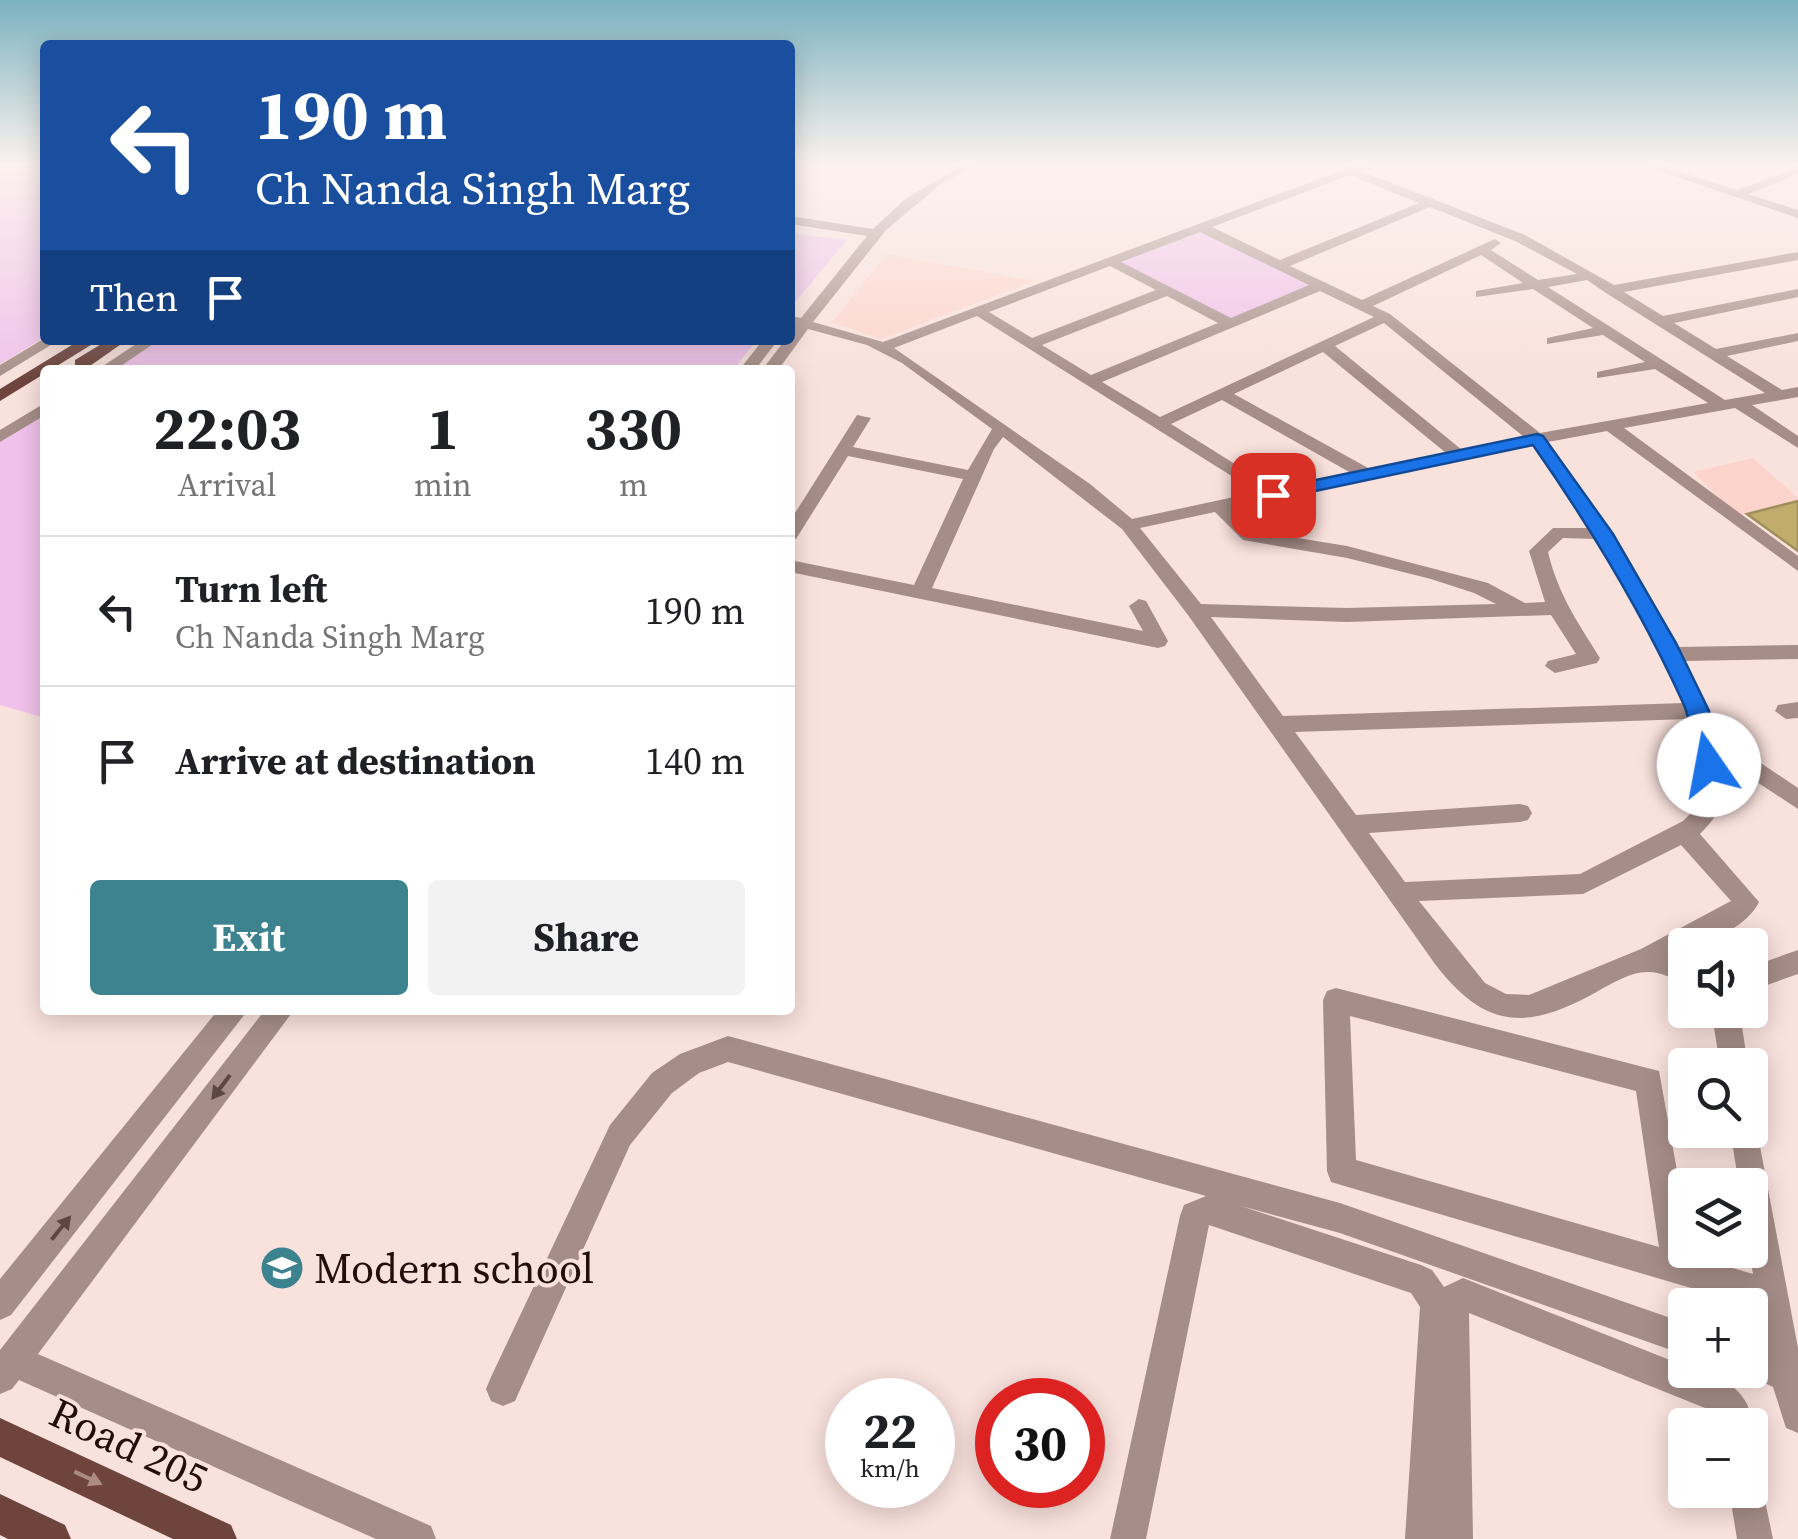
<!DOCTYPE html>
<meta charset="utf-8">
<style>
:root{--surface:#fff;--page:#f2f2f2;--text:#202124;--muted:#757577;--line:#e0e0e0;--accent:#3d828f}
body{margin:0;font-family:"Source Serif 4",serif;background:var(--page);color:var(--text);height:100vh;display:flex;flex-direction:column;font-size:38px;white-space:nowrap}
*{box-sizing:border-box;margin:0}
p{font-size:32px;color:var(--muted)}
.icon{flex:none;width:55px;height:55px;fill:none;stroke:currentColor;stroke-width:2;stroke-linecap:round;stroke-linejoin:round}
.map{position:relative;flex:1;overflow:hidden}
.sheet{position:absolute;left:40px;top:365px;width:755px;height:650px;display:flex;flex-direction:column;background:var(--surface);border-radius:10px;box-shadow:0 5px 25px #0003}
.sheet>*{flex:none}
.guide{position:absolute;left:40px;top:40px;width:755px;height:305px;border-radius:10px;box-shadow:0 5px 25px #0003;background:#1a4fa0;color:#fff;overflow:hidden}
.buttons{position:absolute;left:1668px;top:928px;display:grid;gap:20px}
.buttons a{display:grid;place-items:center;width:100px;height:100px;border-radius:10px;background:var(--surface);box-shadow:0 5px 25px #0003;font-size:50px}
.speed{position:absolute;left:825px;top:1378px;display:flex;gap:20px;font-size:50px;font-weight:700;text-align:center}
.speed>*{display:grid;place-content:center;width:130px;height:130px;border-radius:50%;background:var(--surface);box-shadow:0 5px 25px #0003;line-height:1}
.speed small{font-size:25px;font-weight:400}
.speed .limit{border:15px solid #d22;background:#fff;color:#111}
.pin{position:absolute;display:grid;place-items:center;width:85px;height:85px;color:#fff;margin:-42px;border-radius:20px;box-shadow:0 5px 15px #0006}
.me{position:absolute;width:110px;margin:-55px;rotate:348deg;stroke-linejoin:round;filter:drop-shadow(0 0 8px #0008)}
.turn{display:flex;align-items:center;gap:35px;height:210px;padding:0 50px;font-size:45px}
.turn .icon{width:130px;height:130px;stroke-width:2.5}
.turn b{display:block;font-size:70px;line-height:85px}
.then{display:flex;align-items:center;height:95px;padding:0 50px;background:#0003;gap:20px;font-size:38px}
.eta{display:flex;justify-content:space-evenly;align-items:center;height:170px;text-align:center}
.eta b{font-size:60px;font-weight:700;line-height:70px}
.cta{display:flex;gap:20px;margin-top:auto;padding:20px 50px}
.cta a{flex:1;height:115px;border-radius:10px;background:var(--accent);color:#fff;font-size:40px;font-weight:700;line-height:115px;text-align:center}
.cta a+a{background:var(--page);color:var(--text)}
ul{padding:0;list-style:none}
li{display:flex;align-items:center;gap:30px;height:150px;padding:0 50px;border-top:2px solid var(--line)}
li div{flex:1}
li b{display:block;font-size:38px}
li em{font-style:normal}
.map>svg:first-child{display:block}
</style>
<div class="map">
<svg width="1798" height="1539" viewBox="0 0 1798 1539">
<rect width="100%" height="100%" fill="#f9e1dc"/>
<g fill="#fdd4cc">
<polygon points="887,254 1034,281 881,339 832,322"/>
<polygon points="1753,458 1798,498 1798,501 1737,516 1693,472"/>
</g>
<g fill="#f0c1ea">
<polygon points="0,165 45,165 45,337 0,364"/>
<polygon points="1202,229 1320,284 1230,320 1116,264"/>
<polygon points="790,233 847,240 790,308"/>
<polygon points="159,340 757,340 733,370 112,370"/>
<polygon points="45,413 45,718 0,705 0,442"/>
</g>
<polygon fill="#c2ac6d" stroke="#a08e5d" stroke-width="2.5" points="1798,501 1798,551 1747,514"/>
<g fill="none" stroke-linecap="round" stroke-linejoin="round">
<g fill="#a78d88" fill-rule="evenodd">
<path d="M961,165H975L941,184L886,230L813,322L883,342L1356,165H1372L1361,171L1525,235L1614,285L1798,252V260L1624,292L1663,316L1798,289V297L1674,323L1716,349L1798,333V341L1727,356L1782,390L1798,387V397L1752,405L1798,436V448L1735,408L1624,428L1798,556V571L1607,431L1548,442L1613,534L1678,647L1798,645V659L1685,661L1709,711L1713,731L1798,788V809L1719,757C1727,794 1728,805 1700,834L1759,902C1748,925 1710,945 1685,945V951L1678,955L1685,958V984C1672,979 1663,972 1648,972C1628,972 1608,986 1591,995C1522,1032 1483,1026 1435,964L1188,615L1122,529L1003,437L994,449L932,588L1143,631L1129,606L1139,599L1146,601L1168,641L1165,646L1158,648L790,572V560L914,585L963,479L848,456L796,539L790,541V521L857,415L871,418L853,447L968,470L992,429L902,363L867,345L808,329L778,370H762L785,340H790L795,326L790,324V316L801,318L867,236L790,224V216L873,229L904,200ZM1350,175L1419,203L1280,260L1212,227ZM1430,207L1515,241L1577,274L1538,280L1491,250L1501,243L1495,239L1362,300L1290,266ZM1200,232L1309,285L1231,318L1121,262ZM1481,255L1523,283L1476,291V297L1533,289L1593,328L1547,338V344L1603,335L1645,362L1597,372V378L1655,369L1708,403L1540,433L1390,314L1373,306ZM1110,266L1156,290L1032,338L989,312ZM1587,280L1606,293L1765,393L1725,400L1548,287ZM1320,291L1374,317L1160,417L1102,382ZM1167,296L1218,323L1091,375L1042,345ZM977,316L1257,492L1132,519L1090,484L894,348ZM1384,323L1524,437L1462,450L1335,346ZM1323,352L1446,453L1370,469L1234,394ZM1222,400L1351,473L1275,489L1171,424ZM1533,445L1590,528H1553L1529,551L1545,602L1525,603L1488,583L1347,546L1255,531L1232,509ZM1215,512L1243,540L1347,558L1431,579L1474,593L1496,604L1347,608L1201,604L1140,528ZM1563,538L1598,539L1656,643L1684,703L1283,716L1211,617L1347,622L1551,615L1576,654L1548,661L1545,666L1555,673L1597,663L1600,658C1578,623 1558,594 1548,552ZM1689,719L1704,794L1698,806L1683,821L1580,874L1405,882L1369,833L1520,822L1528,820L1532,813L1528,806L1520,804L1356,815L1295,732ZM1681,845L1731,901L1641,949L1529,995L1506,994L1485,983L1419,901L1583,894Z"/>
<polygon points="1642,165 1659,165 1737,190 1798,167 1798,174 1748,194 1798,210 1798,218"/>
<polygon points="45,338 59,340 0,376 0,365"/>
<polygon points="142,340 159,340 115,370 97,370"/>
<polygon points="763,340 778,340 755,370 739,370"/>
<polygon points="45,403 45,415 0,442 0,430"/>
<polygon points="1798,702 1798,718 1786,719 1775,711 1778,705"/>
<polygon points="1798,950 1798,974 1750,991 1750,967"/>
<path d="M1336,988L1659,1071L1685,1215V1250H1691L1692,1256L1753,1274L1749,1250L1750,1185H1739L1730,1130H1750V1118L1755,1120L1798,1348V1433L1786,1428L1773,1387L1737,1370H1750V1345L1765,1351L1759,1308L1331,1182L1327,1171L1323,1000L1327,991ZM1350,1016L1636,1091L1659,1247L1356,1160Z"/>
<polygon points="218,1010 248,1010 11,1315 0,1320 0,1279"/>
<polygon points="265,1010 294,1010 38,1354 431,1526 436,1539 376,1539 19,1380 12,1389 0,1394 0,1350"/>
<polygon points="1707,1010 1734,1010 1742,1027 1748,1065 1720,1065 1714,1028"/>
<path d="M728,1036L1340,1203L1685,1323V1355L1340,1233L1241,1206L1421,1265L1432,1270L1444,1287L1463,1278L1685,1366V1370C1717,1370 1758,1394 1750,1430V1425H1718L1710,1410L1469,1313L1473,1539H1405L1420,1307L1411,1293L1209,1225L1146,1539H1110L1180,1216L1184,1205L1206,1196L728,1062L699,1073L672,1093L630,1145L515,1401L503,1406L491,1401L486,1389L491,1377L610,1125L652,1073L680,1054Z"/>
<polygon points="1750,1473 1760,1477 1773,1539 1737,1539 1729,1490 1750,1490"/>
</g>
<g fill="#6e443d" fill-rule="evenodd">
<polygon points="80,340 99,340 0,401 0,389"/>
<polygon points="108,340 127,340 87,368 75,368 75,360"/>
<polygon points="0,1418 231,1525 237,1539 173,1539 0,1457"/>
<polygon points="0,1494 65,1525 71,1539 8,1539 0,1535"/>
</g>
</g>
<defs><path id="oneway-solid" d="M-6-.8H1V-3.2L6.5 0L1 3.2V.8H-6Z" transform="scale(2.5)"/></defs>
<g fill="#5e4743">
<use href="#oneway-solid" transform="translate(221 1087) rotate(127)"/>
<use href="#oneway-solid" transform="translate(61 1228) rotate(-51)"/>
</g>
<use fill="#ad8b85" href="#oneway-solid" transform="translate(88 1478) rotate(25)"/>
<linearGradient id="sky" x2="0" y2="1"><stop stop-color="#7bb2c0"/><stop offset="0.43" stop-color="#fcf2ef"/><stop offset="1" stop-color="#fcf2ef" stop-opacity="0"/></linearGradient>
<rect width="1798" height="380" fill="url(#sky)"/>
<path fill="#1a73e8" stroke="#114b97" stroke-width="2.5" d="M1537,434L1543,436L1613,534L1676,643L1709,711L1721,765L1717,771H1701C1691,751 1693,726 1684,705C1642,612 1591,528 1533,445L1273,500L1264,495L1273,489Z"/>
<defs>
<symbol id="school-disc" viewBox="-11 -11 22 22"><circle r="9.5" fill="#3d828f" stroke="#f9e1dc"/><path d="M0-5L7-2L0 1L-7-2ZM-4 1L0 2.5L4 1V4Q0 6-4 4Z" fill="#fff"/></symbol>
</defs>
<g fill-rule="evenodd">
<use href="#school-disc" x="257" y="1243" width="50" height="50"/>
</g>
<g text-anchor="middle" stroke-width="8" stroke-linejoin="round" paint-order="stroke">
<g font-size="42" fill="#220e0a" stroke="#f9e1dc" text-anchor="start">
<text x="314" y="1283">Modern school</text>
</g>
<g font-size="42" fill="#220e0a" stroke="#f9e1dc">
<text transform="translate(129 1445) rotate(25)" y="15">Road 205</text>
</g>
</g>
</svg>
<div class="buttons">
<a><svg class="icon" aria-label="sound" viewBox="0 0 24 24"><path d="M4 9h4l5-4v14l-5-4H4zM17 9q2 3 0 6"/></svg></a>
<a><svg class="icon" aria-label="search" viewBox="0 0 24 24"><circle cx="10" cy="10" r="6"/><path d="M15 15l6 6"/></svg></a>
<a><svg class="icon" aria-label="layers" viewBox="0 0 24 24"><path d="M12 4l9 5-9 5-9-5zM3 14l9 5 9-5"/></svg></a>
<a>+</a>
<a>−</a>
</div>
<div class="speed"><div>22<small>km/h</small></div><div class="limit">30</div></div>
<div class="pin" style="left:1273px;top:495px;background:#d93025"><svg class="icon" aria-label="arrive" viewBox="0 0 24 24"><path d="M6 21V4h12l-3 4 3 4H6"/></svg></div>
<svg class="me" style="left:1709px;top:765px" viewBox="-20 -20 40 40"><circle r="19" fill="#fff"/><path d="M0-13L10 11 0 6-10 11z" fill="#1a73e8"/></svg>
<div class="guide">
<div class="turn"><svg class="icon" aria-label="left" viewBox="0 0 24 24"><path d="M17 20v-9H6M10 6l-5 5 5 5"/></svg><div><b>190 m</b>Ch Nanda Singh Marg</div></div>
<div class="then">Then<svg class="icon" aria-label="arrive" viewBox="0 0 24 24"><path d="M6 21V4h12l-3 4 3 4H6"/></svg></div>
</div>
<section class="sheet">
<div class="eta">
<div><b>22:03</b><p>Arrival</p></div>
<div><b>1</b><p>min</p></div>
<div><b>330</b><p>m</p></div>
</div>
<ul>
<li><svg class="icon" aria-label="left" viewBox="0 0 24 24"><path d="M17 20v-9H6M10 6l-5 5 5 5"/></svg><div><b>Turn left</b><p>Ch Nanda Singh Marg</p></div><em>190 m</em></li>
<li><svg class="icon" aria-label="arrive" viewBox="0 0 24 24"><path d="M6 21V4h12l-3 4 3 4H6"/></svg><div><b>Arrive at destination</b></div><em>140 m</em></li>
</ul>
<div class="cta"><a>Exit</a><a>Share</a></div>
</section>
</div>
